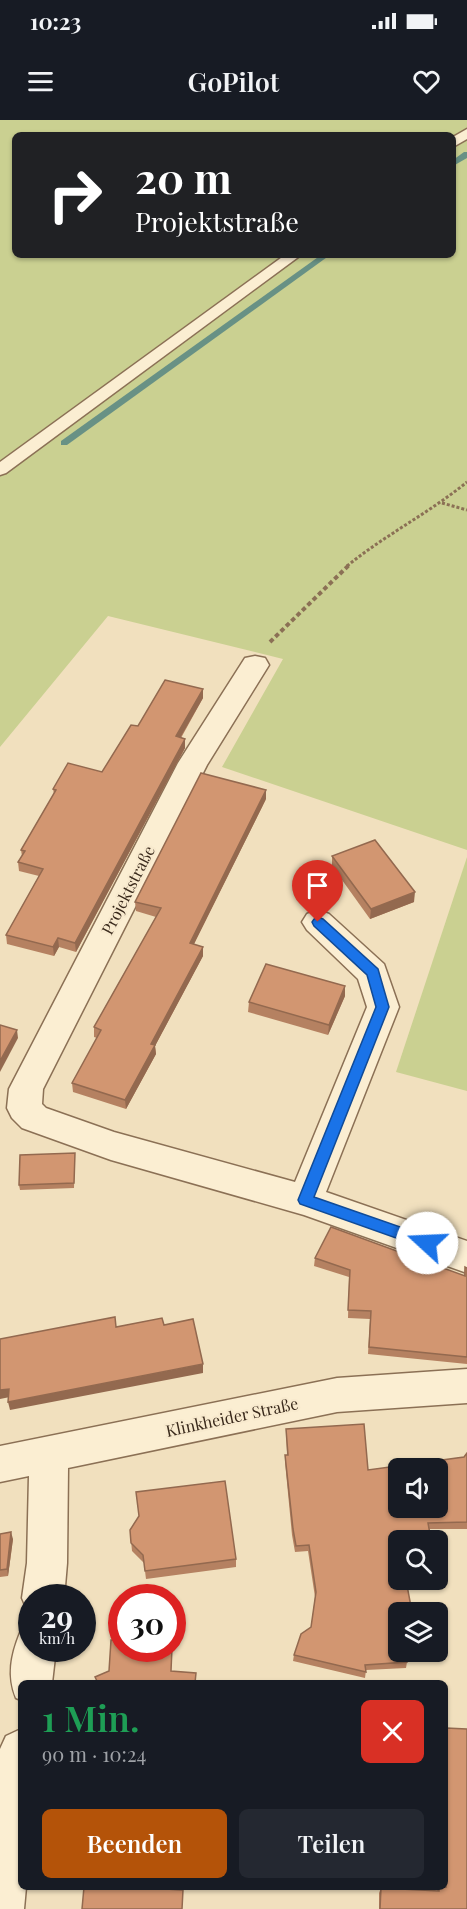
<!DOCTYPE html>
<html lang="de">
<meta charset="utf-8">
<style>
:root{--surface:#171b24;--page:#242831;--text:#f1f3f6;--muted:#9ea1a6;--accent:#b45309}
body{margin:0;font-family:"Playfair Display",serif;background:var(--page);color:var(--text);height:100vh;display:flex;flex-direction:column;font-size:22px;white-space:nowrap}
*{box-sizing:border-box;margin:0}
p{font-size:20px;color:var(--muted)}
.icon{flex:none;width:33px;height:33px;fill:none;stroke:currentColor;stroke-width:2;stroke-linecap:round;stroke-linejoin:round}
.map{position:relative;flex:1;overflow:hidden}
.drawer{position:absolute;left:18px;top:1560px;width:430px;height:210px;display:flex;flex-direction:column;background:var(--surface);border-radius:9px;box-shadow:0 2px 4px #0004}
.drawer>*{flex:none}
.top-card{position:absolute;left:12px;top:12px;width:444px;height:126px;border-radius:9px;box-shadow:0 2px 4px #0004;background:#202124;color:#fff;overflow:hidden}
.buttons{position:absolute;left:388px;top:1338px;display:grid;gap:12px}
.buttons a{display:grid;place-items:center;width:60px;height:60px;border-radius:9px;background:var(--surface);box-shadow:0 2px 4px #0004;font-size:30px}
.speed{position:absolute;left:18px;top:1464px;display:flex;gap:12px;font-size:30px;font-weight:700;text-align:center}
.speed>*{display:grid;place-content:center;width:78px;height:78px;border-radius:50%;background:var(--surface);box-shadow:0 2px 4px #0004;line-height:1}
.speed small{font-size:15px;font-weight:400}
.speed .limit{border:9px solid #d22;background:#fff;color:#111}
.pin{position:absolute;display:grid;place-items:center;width:51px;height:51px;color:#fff;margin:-62px -26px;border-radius:50% 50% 50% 0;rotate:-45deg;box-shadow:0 0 6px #0007}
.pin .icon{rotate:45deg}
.me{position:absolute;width:66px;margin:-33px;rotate:290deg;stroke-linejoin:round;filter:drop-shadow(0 0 4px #0008)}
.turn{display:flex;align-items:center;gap:21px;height:126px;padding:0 24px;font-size:27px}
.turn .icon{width:78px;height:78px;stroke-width:2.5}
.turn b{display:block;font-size:42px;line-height:51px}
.round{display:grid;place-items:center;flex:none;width:63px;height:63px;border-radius:9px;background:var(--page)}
.overview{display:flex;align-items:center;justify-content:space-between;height:102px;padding:0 24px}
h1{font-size:36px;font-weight:600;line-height:45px;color:#1e9e55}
.button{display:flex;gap:12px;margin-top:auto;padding:12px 24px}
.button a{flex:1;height:69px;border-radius:9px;background:var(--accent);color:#fff;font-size:24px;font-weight:600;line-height:69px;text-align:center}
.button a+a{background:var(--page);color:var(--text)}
.status{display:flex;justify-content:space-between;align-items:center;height:42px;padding:0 30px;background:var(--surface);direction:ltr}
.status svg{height:16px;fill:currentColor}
header{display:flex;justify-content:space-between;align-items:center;height:78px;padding:0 24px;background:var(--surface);font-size:27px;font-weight:600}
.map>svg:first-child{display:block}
</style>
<div class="status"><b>10:23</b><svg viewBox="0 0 49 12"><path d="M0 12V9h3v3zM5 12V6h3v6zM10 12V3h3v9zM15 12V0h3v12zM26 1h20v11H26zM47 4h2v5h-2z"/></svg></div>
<header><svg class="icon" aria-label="menu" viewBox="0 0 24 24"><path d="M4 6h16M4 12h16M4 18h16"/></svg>GoPilot<svg class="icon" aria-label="heart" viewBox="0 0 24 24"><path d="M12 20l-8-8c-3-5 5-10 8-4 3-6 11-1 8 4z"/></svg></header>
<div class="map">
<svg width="467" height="1789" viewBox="0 0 467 1789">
<rect width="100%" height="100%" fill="#f1e0be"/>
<g fill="#cad091" fill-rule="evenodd">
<path d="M0,0H467V730L222,647L283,539L108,496L0,627ZM15,15H453V135H15Z"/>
<polygon points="467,737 467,971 396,952"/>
</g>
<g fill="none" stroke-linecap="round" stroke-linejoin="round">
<g fill="#689185" fill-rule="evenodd">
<polygon points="464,32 467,32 467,38 453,46 453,40"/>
<polygon points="321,135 330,135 67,325 61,325 61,321"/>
</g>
<defs>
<g id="service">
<polygon points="467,9 467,19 453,27 453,17"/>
<polygon points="285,135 301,135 6,353 0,355 0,342"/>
</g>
<g id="minor">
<polygon points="255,536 265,538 269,545 207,645 43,969 42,984 46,988 114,1012 295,1062 367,887 358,859 307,810 302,802 307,794 318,790 329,794 384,844 399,887 326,1072 467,1121 467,1153 304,1095 111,1040 22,1008 12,998 7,988 9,969 178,643 245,538"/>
<polygon points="467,1249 467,1283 337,1292 68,1348 67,1443 64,1478 32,1478 32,1493 28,1492 22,1478 27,1443 29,1356 0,1362 0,1326 337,1258"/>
<path d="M32,1509V1528H56L52,1563H21V1580L16,1578C7,1556 11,1535 20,1513Z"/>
<polygon points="21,1609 21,1767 26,1767 24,1789 0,1789 0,1629 6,1616"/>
</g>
</defs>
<use href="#service" stroke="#8b7055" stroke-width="3"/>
<use href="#minor" stroke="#8b7055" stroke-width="3"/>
<g stroke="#8b7055" stroke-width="3" stroke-dasharray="3 2" stroke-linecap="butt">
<polyline points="442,383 467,390"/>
<path d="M347,446C385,415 429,393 467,362"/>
</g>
<polyline stroke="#8b7055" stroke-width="4" stroke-dasharray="4.5 3" stroke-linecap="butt" points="270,522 349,445"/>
<use href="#service" fill="#fbeed2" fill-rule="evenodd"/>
<use href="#minor" fill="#fbeed2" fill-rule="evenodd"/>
</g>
<g fill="#b58161">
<polygon points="203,569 203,578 181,618 185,619 185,628 76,832 59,827 54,836 7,824 6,815 39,756 19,751 18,742 22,736 21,730 54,674 53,669 102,652 138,606"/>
<polygon points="266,679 194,824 203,836 155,926 156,934 126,989 73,972 72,963 97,918 94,917 94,907 156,797 136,791 135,782"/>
<polygon points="332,736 414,782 370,799 332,746"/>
<polygon points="345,876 328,915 248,892 249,882"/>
<polygon points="75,1033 74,1068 20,1070 19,1065"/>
<polygon points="315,1138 464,1156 465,1147 467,1148 467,1244 368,1234 370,1199 348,1198 349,1157 314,1146"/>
<polygon points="286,1309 368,1350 464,1337 467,1333 467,1409 429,1409 430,1414 429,1420 399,1420 399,1492 407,1542 406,1548 366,1550 365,1558 293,1541 294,1535 311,1507 315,1477 308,1431 295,1432 292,1415 285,1342 285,1335 287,1335"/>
<polygon points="139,1396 236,1439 236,1447 146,1459 144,1443 132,1431 130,1410"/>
<polygon points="0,1414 13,1419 8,1456 0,1457"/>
<polygon points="437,1767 446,1767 467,1789 379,1789 379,1773 381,1768 437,1771"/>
</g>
<g fill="#93694f">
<polygon points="203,569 203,578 176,625 176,616"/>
<polygon points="185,619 185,628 76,832 75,823"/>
<polygon points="266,670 266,679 190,832 190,823"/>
<polygon points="415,772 414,782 370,799 371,789"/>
<polygon points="58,818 59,827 54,836 53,827"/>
<polygon points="203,827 203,836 155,926 156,934 126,989 125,980 151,924"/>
<polygon points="345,866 345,876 328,915 329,905"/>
<polygon points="17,910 18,918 0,952 0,941"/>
<polygon points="203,1244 203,1253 10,1290 8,1282"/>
<polygon points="9,1269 10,1277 0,1279 0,1270"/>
<polygon points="11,1412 13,1419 8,1456 7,1449"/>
</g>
<g fill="#d29671" stroke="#93694f" stroke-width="1.5" fill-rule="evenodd">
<polygon points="165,560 203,569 176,616 185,619 75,823 58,818 53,827 6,815 43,749 18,742 25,731 21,730 56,670 53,669 68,643 102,652 131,605 138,606"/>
<polygon points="201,653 266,670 190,823 203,827 151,924 155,925 125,980 72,963 101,910 94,907 161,788 135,782"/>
<polygon points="375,720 415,772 371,789 332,736"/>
<polygon points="266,844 345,866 329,905 249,882"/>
<polygon points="0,905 17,910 0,941"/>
<polygon points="75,1033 74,1063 19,1065 20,1035"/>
<polygon points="331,1107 465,1156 465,1147 467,1148 467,1237 369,1227 371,1191 348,1190 350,1150 315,1138"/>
<polygon points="115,1197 116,1207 162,1198 164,1205 193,1199 203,1244 8,1282 9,1269 0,1270 0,1219"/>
<path d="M364,1304L368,1350L464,1337L467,1333V1402L428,1403L430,1414L399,1419V1460H406L412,1492H399V1532H405L407,1542L365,1545L366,1552L294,1535L301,1514L311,1507L316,1472L309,1425L296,1426L293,1409L285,1335H288L286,1309ZM399,1348H438V1388H399Z"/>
<polygon points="225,1361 236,1439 145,1451 143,1435 131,1423 130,1410 139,1396 136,1372"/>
<polygon points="11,1412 7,1449 0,1450 0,1414"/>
<polygon points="111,1520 122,1520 122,1528 172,1528 171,1551 196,1553 195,1563 98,1563 95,1557 109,1551"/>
<polygon points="446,1608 467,1609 467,1789 380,1789 381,1768 439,1771 439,1767 446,1767"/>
<polygon points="84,1767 129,1767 183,1770 182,1789 82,1789"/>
</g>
<polygon fill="#1a73e8" stroke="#114b97" stroke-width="1.5" points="318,797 323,799 378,849 389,887 314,1077 432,1118 434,1123 432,1127 427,1129 300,1084 298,1080 376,887 367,855 314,806 312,802 314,799"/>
<g text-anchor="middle" stroke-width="4.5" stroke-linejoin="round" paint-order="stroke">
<g font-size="16" fill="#39291b" stroke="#f8eace">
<text transform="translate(128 770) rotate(-63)" y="6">Projektstraße</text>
<text transform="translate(232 1297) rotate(-12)" y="6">Klinkheider Straße</text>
</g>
</g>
</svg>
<div class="buttons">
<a><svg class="icon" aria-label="sound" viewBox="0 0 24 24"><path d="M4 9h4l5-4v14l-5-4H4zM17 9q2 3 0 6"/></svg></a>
<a><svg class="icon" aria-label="search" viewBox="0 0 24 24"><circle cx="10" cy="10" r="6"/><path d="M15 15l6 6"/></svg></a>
<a><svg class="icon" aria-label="layers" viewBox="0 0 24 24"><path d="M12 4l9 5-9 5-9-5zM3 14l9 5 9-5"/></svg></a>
</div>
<div class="speed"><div>29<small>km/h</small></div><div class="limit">30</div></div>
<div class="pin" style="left:318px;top:802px;background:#d93025"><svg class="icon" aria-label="arrive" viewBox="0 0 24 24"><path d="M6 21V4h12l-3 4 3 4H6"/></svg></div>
<svg class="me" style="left:427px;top:1123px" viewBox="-20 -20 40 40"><circle r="19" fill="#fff"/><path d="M0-13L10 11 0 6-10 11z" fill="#1a73e8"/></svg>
<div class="top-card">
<div class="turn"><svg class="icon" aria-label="right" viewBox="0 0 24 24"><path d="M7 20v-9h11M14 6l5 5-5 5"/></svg><div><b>20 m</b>Projektstraße</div></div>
</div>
<section class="drawer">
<div class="overview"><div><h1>1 Min.</h1><p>90 m · 10:24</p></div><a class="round" style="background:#d93025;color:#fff"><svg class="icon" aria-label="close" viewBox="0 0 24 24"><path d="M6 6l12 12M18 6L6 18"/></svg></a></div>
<div class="button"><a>Beenden</a><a>Teilen</a></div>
</section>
</div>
